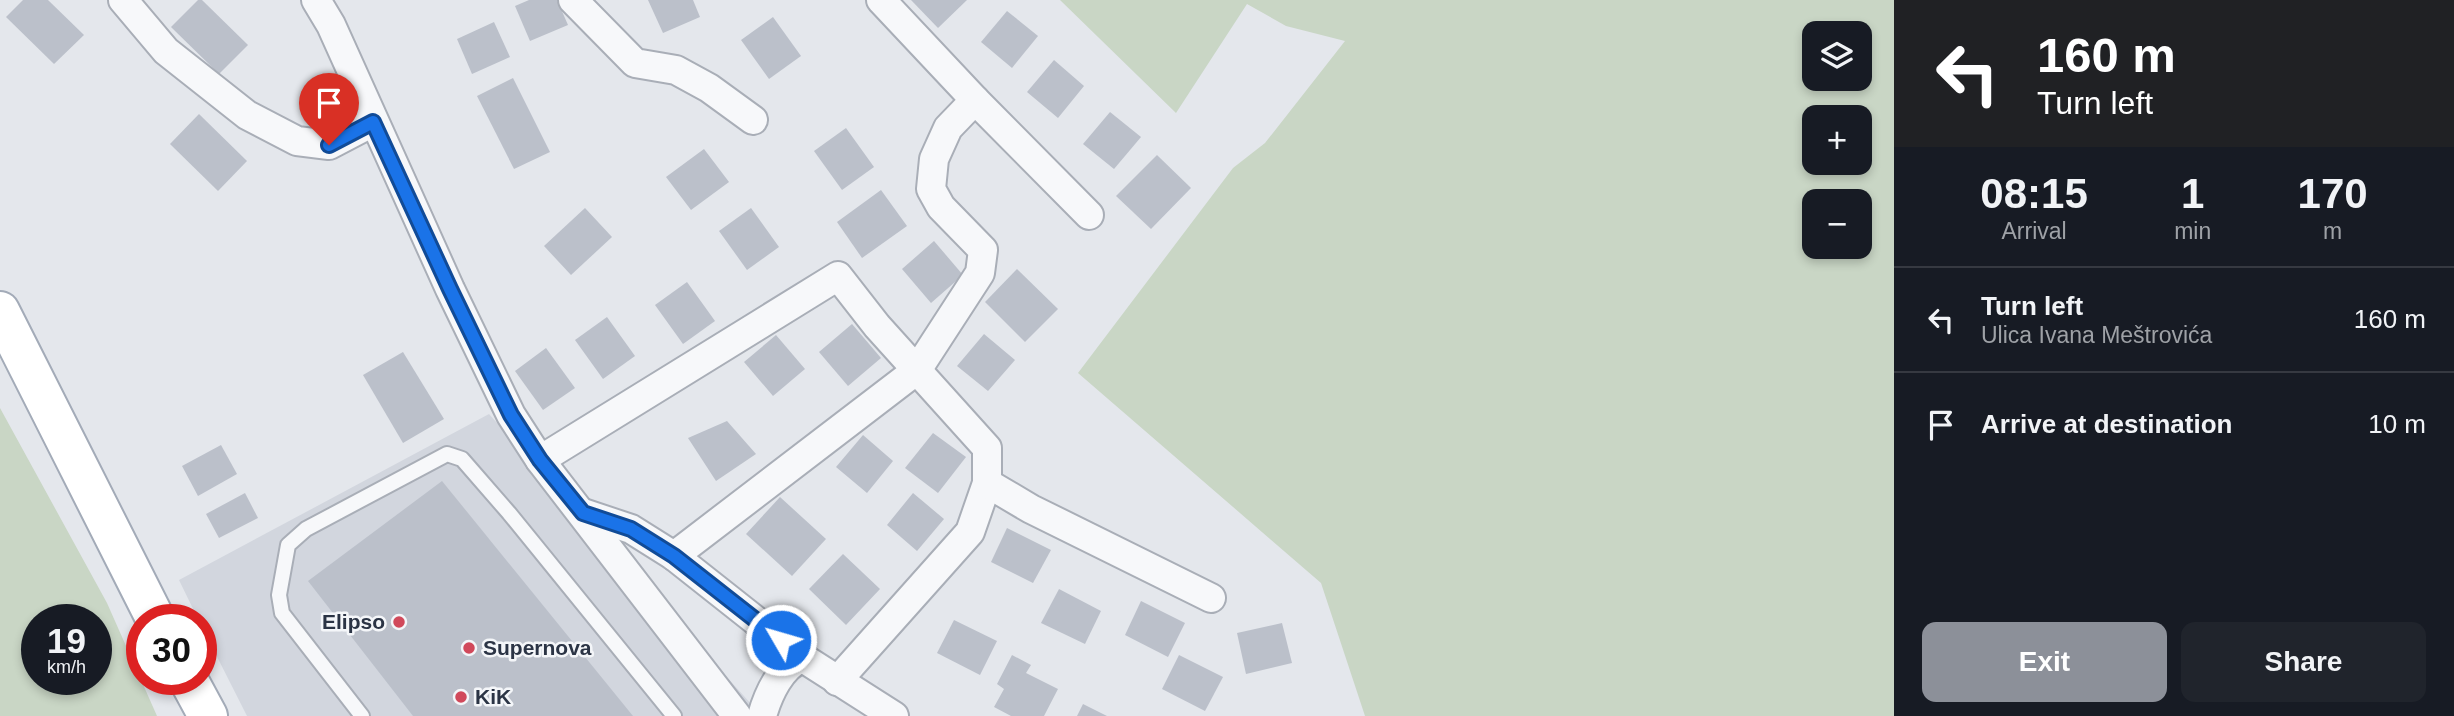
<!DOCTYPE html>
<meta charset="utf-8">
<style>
:root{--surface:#171b24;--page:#20242c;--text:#f1f3f6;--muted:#9ea1a6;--line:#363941;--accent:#8c9099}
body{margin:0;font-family:Arial,sans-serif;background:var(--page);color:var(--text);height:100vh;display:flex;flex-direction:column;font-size:26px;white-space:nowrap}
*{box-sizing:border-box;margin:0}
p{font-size:23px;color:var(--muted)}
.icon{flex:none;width:38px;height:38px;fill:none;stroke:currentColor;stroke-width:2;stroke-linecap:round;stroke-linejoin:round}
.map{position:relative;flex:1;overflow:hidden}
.side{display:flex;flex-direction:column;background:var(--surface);width:560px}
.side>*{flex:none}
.guide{background:#202124;color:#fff;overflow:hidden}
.tools{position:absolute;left:1802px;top:21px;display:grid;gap:14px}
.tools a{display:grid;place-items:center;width:70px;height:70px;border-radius:14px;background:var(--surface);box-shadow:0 4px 10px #0003;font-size:35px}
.speed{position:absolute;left:21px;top:604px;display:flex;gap:14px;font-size:35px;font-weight:700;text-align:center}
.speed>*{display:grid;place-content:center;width:91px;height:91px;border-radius:50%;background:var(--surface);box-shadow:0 4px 10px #0003;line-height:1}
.speed small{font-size:18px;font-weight:400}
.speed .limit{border:10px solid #d22;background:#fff;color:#111}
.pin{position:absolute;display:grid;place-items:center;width:60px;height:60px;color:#fff;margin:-72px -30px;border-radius:50% 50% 50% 0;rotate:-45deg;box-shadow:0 0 7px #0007}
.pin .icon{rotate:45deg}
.me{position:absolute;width:77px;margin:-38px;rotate:308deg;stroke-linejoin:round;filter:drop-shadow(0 0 5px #0008)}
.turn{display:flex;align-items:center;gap:24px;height:147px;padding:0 28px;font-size:32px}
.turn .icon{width:91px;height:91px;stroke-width:2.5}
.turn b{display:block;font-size:49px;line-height:60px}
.eta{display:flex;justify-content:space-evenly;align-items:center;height:119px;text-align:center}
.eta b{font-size:42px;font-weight:700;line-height:49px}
.cta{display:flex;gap:14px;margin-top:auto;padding:14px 28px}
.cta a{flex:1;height:80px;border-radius:14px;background:var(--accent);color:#fff;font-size:28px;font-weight:700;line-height:80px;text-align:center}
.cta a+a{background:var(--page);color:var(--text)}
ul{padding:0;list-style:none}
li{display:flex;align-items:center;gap:21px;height:105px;padding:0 28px;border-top:2px solid var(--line)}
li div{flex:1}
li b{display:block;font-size:26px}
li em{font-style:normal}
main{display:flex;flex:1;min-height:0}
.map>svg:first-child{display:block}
</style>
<main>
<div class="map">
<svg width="1894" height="716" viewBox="0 0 1894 716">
<rect width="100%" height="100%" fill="#e4e7ec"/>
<polygon fill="#d2d6de" points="489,414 762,716 247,716 201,625 201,620 198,619 179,580"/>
<g fill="#c9d6c5" fill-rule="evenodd">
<path d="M1060,0H1894V716H1365L1321,583L1078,373L1233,168L1265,143L1345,41L1286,26L1247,4L1176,113ZM1815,33H1860V79H1815ZM1815,117H1860V163H1815ZM1860,201V247H1815V201Z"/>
<path d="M0,408L107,603L157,716H0ZM37,620H96V679H37Z"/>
</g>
<g fill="#bbc0ca">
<polygon points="23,0 48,0 84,35 54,64 6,17"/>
<polygon points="198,0 202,0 248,45 219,74 171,27"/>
<polygon points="529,0 557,0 568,25 530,41 515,6"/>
<polygon points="648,0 693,0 700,17 663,33"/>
<polygon points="911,0 967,0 938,28"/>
<polygon points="1007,11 1038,36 1012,68 981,42"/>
<polygon points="773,17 801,56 769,79 741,40"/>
<polygon points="494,22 510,57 472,74 457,39"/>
<polygon points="1054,60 1084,86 1058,118 1027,92"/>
<polygon points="513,78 550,152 514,169 477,96"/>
<polygon points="1110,112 1141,137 1114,169 1083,144"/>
<polygon points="199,114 247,161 218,191 170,144"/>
<polygon points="846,128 874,167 842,190 814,151"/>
<polygon points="704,149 729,182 691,210 666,177"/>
<polygon points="1157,155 1191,188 1151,229 1116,196"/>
<polygon points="881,190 907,226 862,258 837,222"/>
<polygon points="585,208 612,237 571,275 544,246"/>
<polygon points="751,208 779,247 747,270 719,231"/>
<polygon points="934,241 963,275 931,303 902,269"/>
<polygon points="1017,269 1058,309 1025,342 985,302"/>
<polygon points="687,282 715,321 683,344 655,305"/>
<polygon points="607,317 635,356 603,379 575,340"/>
<polygon points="852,324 881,358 848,386 819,352"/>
<polygon points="984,334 1015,360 988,391 957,366"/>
<polygon points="776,335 805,369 773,396 744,362"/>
<polygon points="546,348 575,388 543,410 515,371"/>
<polygon points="403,352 444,419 403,443 363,375"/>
<polygon points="727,421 756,454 716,481 688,438"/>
<polygon points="933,433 966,457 938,493 905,468"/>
<polygon points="863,435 893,461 867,493 836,467"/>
<polygon points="221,445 237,474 198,496 182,466"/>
<polygon points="442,481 633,716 413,716 308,581"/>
<polygon points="245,493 258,518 219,538 206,514"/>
<polygon points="913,493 944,519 917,551 887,525"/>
<polygon points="780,497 826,539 792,576 746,534"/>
<polygon points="1007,528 1051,550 1033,583 991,562"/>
<polygon points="843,554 880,589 846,625 809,589"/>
<polygon points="1059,589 1101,611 1085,644 1041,623"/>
<polygon points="1141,601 1185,623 1168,657 1125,635"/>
<polygon points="954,620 997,641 980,675 937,653"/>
<polygon points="1282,623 1292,663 1246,674 1237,633"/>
<polygon points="1012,655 1031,665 1026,673 1058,689 1044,716 1011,716 994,707 1004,689 997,684"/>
<polygon points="1179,655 1223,677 1205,711 1162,689"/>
<polygon points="1083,704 1107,716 1077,716"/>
</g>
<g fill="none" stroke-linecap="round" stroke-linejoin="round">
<defs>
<polyline id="service" points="362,716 282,613 279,595 288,545 306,529 447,454 462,459 509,513 674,716"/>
<g id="minor">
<polyline points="123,0 166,51 247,115 297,141 329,145 373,122"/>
<polyline points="316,0 331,25 450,289 511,415 540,460 737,716"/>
<polyline points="573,0 635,63 676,70 709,88 753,120"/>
<polyline points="881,0 975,100"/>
<polyline points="540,460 838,276 877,326 987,448 987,483 970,532 837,681"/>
<polyline points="987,483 1031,509 1211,598"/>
<polyline points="583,513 631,529 674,556 803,658 894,716"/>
<polyline points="674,556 917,370 980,273 983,250 941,207 931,189 934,159 948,128 975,100 1089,215"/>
<path d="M762,716C768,695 781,665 803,658"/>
</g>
<g id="primary">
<polyline points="0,311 156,620"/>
<polyline points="188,679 208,716"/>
</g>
</defs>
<use href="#service" stroke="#a9aeb7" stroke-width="18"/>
<use href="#minor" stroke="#a9aeb7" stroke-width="32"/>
<use href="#primary" stroke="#a3abb8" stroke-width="42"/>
<use href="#service" stroke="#f7f8fa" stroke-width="14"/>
<use href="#minor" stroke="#f7f8fa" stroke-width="28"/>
<use href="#primary" stroke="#fff" stroke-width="38"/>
</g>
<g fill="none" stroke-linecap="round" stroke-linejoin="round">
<defs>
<polyline id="route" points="329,145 373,122 450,289 511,415 540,460 583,513 631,529 674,556 781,640"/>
</defs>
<use href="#route" stroke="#114b97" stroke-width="18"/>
<use href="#route" stroke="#1a73e8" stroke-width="12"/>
</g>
<g fill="#d1495b" stroke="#f4f6f9" stroke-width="2.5">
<circle cx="399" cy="622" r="7"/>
<circle cx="469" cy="648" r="7"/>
<circle cx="461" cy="697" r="7"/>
</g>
<g text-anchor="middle" stroke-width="5" stroke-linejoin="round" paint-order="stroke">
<g font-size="21" font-weight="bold" fill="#2b3445" stroke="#f4f6f9" text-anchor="start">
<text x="385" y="629" text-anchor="end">Elipso</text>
<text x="483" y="655">Supernova</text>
<text x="475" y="704">KiK</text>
</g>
</g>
</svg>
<div class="tools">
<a><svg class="icon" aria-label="layers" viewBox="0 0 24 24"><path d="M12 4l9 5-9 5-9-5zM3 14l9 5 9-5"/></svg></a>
<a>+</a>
<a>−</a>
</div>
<div class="speed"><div>19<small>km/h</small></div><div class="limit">30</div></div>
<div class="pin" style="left:329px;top:145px;background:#d93025"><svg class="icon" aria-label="arrive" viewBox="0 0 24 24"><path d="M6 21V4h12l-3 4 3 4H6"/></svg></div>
<svg class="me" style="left:781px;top:640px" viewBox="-20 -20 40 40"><circle r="17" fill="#1a73e8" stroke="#fff" stroke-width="3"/><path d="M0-11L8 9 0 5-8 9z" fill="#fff"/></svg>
</div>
<section class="side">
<div class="guide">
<div class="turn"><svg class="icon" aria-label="left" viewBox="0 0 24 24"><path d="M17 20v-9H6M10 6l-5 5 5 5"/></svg><div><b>160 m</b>Turn left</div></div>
</div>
<div class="eta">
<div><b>08:15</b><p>Arrival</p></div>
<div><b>1</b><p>min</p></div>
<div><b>170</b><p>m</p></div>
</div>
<ul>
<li><svg class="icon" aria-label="left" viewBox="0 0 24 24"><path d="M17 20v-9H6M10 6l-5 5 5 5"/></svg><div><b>Turn left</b><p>Ulica Ivana Meštrovića</p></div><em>160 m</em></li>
<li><svg class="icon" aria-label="arrive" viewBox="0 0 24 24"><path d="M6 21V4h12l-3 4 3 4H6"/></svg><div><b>Arrive at destination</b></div><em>10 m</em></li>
</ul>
<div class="cta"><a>Exit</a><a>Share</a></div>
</section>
</main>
